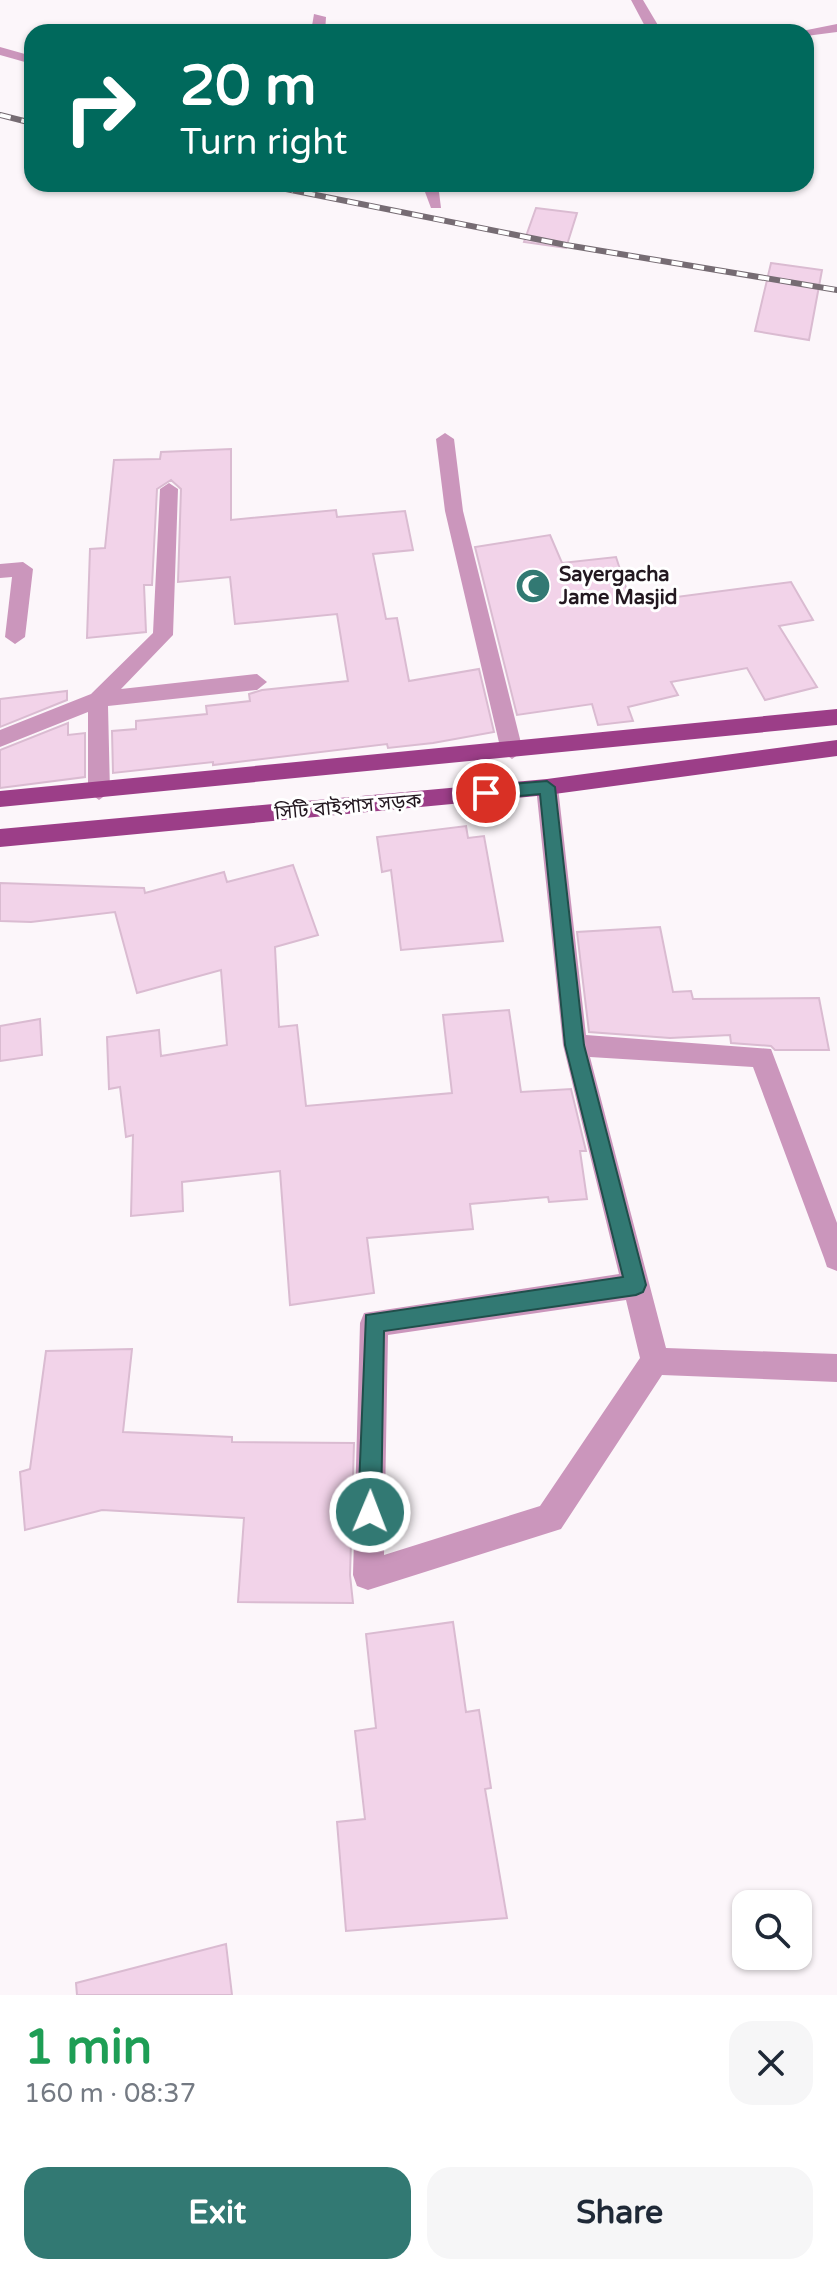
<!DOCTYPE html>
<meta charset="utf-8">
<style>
:root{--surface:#fff;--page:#f6f6f7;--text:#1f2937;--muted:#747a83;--accent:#327973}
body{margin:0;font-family:"Varela Round","Noto Sans Bengali",sans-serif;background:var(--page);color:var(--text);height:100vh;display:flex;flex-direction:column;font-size:30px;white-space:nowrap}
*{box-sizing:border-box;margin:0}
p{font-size:26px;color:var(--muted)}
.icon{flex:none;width:44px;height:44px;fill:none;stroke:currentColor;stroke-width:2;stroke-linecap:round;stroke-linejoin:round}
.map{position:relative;height:1995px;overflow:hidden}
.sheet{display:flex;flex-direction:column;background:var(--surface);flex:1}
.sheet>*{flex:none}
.top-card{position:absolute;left:24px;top:24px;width:790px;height:168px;border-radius:24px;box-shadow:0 2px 6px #0004;background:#00695c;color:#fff;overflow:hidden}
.tools{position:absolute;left:732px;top:1890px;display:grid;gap:16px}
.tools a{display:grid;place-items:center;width:80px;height:80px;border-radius:16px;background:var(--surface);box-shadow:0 2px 6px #0004;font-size:40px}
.pin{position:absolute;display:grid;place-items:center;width:68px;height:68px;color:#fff;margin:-34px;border:4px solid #fff;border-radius:50%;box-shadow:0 2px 8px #0007}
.me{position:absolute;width:88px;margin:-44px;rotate:1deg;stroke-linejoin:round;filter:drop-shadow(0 0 6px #0008)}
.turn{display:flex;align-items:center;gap:28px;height:168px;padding:0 24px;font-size:36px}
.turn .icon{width:104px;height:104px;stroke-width:2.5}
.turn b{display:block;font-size:56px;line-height:68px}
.round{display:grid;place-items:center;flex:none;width:84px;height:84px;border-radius:24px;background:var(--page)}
.overview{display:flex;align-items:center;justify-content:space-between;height:136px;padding:0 24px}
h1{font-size:48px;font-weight:700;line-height:60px;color:#1e9e55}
.button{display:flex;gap:16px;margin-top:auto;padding:16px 24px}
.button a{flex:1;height:92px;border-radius:24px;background:var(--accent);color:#fff;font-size:32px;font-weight:700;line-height:92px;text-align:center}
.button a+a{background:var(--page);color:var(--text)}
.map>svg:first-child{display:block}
</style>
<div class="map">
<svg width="837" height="1995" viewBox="0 0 837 1995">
<rect width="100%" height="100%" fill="#fcf6fa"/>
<g fill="#f2d3e9" stroke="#dabbd1" stroke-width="2">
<polygon points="536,208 577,213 566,248 524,242"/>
<polygon points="771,263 822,270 809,340 755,331"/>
<polygon points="231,449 231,520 336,510 337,517 405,511 413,550 373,554 386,619 397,618 409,681 479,669 494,732 433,743 388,748 387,744 213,765 213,762 113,773 112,731 136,729 136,721 207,714 206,706 250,701 249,694 262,690 348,681 337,614 235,624 230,577 178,582 181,489 171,480 157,489 152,585 144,585 146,632 87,638 90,549 105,548 114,460 160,459 161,452"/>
<polygon points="550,535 562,563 616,557 631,603 791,582 813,620 779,626 817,687 765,700 747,668 671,682 678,695 628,707 633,721 598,725 592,704 517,715 475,547"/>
<polygon points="67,691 67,700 0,727 0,699"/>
<polygon points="68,723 68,735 85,733 85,777 0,788 0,750"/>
<polygon points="466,826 468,838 484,836 503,941 401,950 391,870 382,872 377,837"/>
<polygon points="293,865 318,935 275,947 279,1027 297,1025 306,1106 452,1093 443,1015 509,1010 521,1092 571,1089 586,1151 580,1151 587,1199 549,1202 548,1197 470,1204 473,1229 367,1238 374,1293 290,1305 280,1171 182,1182 183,1211 131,1216 133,1135 126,1137 120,1087 109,1089 107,1037 159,1030 161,1056 227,1045 221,970 137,993 115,912 31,922 0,921 0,883 144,888 145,893 224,872 227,882"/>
<polygon points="660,927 673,992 691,991 693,999 819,998 829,1050 775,1050 771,1046 731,1043 730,1035 670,1038 589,1032 577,932"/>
<polygon points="40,1019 42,1055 0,1061 0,1026"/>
<polygon points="132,1349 123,1432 232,1437 232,1442 354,1443 350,1575 353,1603 238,1602 244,1518 102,1510 25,1530 20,1472 30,1469 46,1351"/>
<polygon points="453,1622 466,1712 479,1710 491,1788 485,1789 507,1918 346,1931 337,1822 365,1819 355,1731 376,1728 366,1634"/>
<polygon points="226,1944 232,1995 77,1995 76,1983"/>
</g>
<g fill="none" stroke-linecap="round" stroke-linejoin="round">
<g fill="#cb96bc" fill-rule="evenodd">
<polygon points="631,0 643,0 662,32 648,32"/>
<polygon points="314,14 326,17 325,32 311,32"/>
<polygon points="837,24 837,32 806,36 806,32 797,32"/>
<polygon points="0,47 32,56 32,64 0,55"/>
<polygon points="422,184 438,184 441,208 431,208"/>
<polygon points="445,433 454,439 463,511 523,751 512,759 501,751 445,511 436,439"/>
<polygon points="169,483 178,489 173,635 121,689 257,674 267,682 257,690 108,706 110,792 99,800 88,792 88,712 0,747 0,730 91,694 153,633 160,489"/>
<polygon points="23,562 33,569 25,637 15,644 5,637 12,577 0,578 0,564"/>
<path d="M547,779L558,787L586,1035L771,1049L837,1223V1271L827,1267L824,1258L753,1067L590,1057L666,1348L837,1354V1382L662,1375L561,1529L368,1590L357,1586L353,1575L360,1323L364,1313L619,1274L563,1045L536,787ZM626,1300L640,1358L540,1506L384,1555L388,1335Z"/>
</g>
<g fill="#9c3e88" fill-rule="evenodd">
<polygon points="837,709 837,725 0,807 0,791"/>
<polygon points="837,740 837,756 547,795 0,847 0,829 547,779"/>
</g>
<defs>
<g id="rail">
<polyline points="0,115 32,123"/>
<polyline points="261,184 566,245 837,290"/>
</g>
</defs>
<use href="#rail" stroke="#766c73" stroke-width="6"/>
<use href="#rail" stroke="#fff" stroke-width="4" stroke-dasharray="11" stroke-linecap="butt"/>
</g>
<polygon fill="#327973" stroke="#204f4b" stroke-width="2" points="547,781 555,787 584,1045 646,1285 643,1292 636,1295 384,1331 381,1512 378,1520 370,1523 362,1520 358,1512 366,1315 623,1277 565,1045 540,794 486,799 478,793 486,786"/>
<defs>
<symbol id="mosque-disc" viewBox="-11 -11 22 22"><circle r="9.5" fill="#327973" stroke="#fff"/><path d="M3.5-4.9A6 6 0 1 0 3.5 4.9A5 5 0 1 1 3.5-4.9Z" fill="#fff"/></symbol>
</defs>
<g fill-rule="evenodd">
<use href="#mosque-disc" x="513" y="566" width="40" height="40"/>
</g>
<g text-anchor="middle" stroke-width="6" stroke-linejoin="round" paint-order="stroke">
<g font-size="20" font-weight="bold" fill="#231820" stroke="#fff" text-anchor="start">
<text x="559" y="581">Sayergacha<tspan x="559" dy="23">Jame Masjid</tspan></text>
</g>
<g font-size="20" fill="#231820" stroke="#fff">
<text transform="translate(348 806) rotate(-5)" y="7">সিটি বাইপাস সড়ক</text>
</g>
</g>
</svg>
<div class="tools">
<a><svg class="icon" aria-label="search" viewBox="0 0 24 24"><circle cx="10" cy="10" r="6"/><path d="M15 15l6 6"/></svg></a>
</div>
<div class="pin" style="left:486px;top:793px;background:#d93025"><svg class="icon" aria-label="arrive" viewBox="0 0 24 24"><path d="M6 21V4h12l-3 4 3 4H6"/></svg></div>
<svg class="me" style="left:370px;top:1512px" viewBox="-20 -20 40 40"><circle r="17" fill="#327973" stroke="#fff" stroke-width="3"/><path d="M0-11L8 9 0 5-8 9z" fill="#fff"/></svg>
<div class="top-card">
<div class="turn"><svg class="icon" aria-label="right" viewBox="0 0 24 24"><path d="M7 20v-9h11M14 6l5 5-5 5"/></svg><div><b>20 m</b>Turn right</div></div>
</div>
</div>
<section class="sheet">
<div class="overview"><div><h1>1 min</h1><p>160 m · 08:37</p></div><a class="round"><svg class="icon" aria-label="close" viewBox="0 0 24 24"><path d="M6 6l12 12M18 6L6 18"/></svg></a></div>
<div class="button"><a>Exit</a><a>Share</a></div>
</section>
